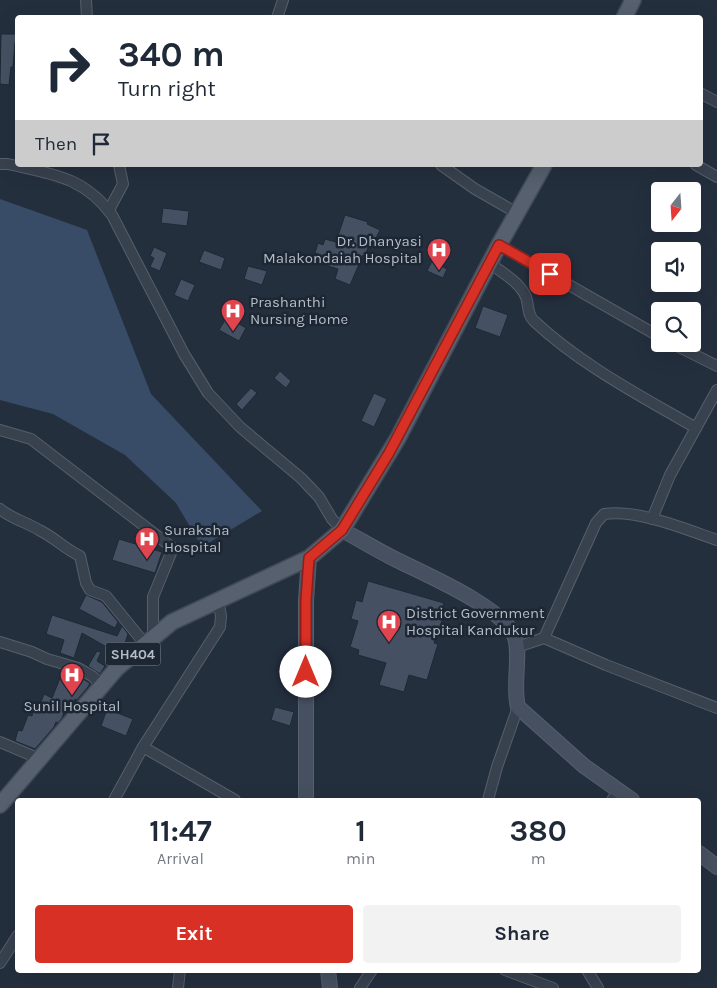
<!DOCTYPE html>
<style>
:root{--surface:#fff;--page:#f2f2f3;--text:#1f2937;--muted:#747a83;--accent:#d93025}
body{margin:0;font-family:Karla,sans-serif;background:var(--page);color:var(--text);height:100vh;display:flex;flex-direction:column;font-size:19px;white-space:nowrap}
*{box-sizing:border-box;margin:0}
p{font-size:16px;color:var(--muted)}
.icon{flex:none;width:28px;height:28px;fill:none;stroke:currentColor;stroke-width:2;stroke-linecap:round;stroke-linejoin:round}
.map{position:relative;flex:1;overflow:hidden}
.drawer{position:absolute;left:15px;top:798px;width:686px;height:175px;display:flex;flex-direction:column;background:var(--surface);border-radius:5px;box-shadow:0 5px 20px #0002}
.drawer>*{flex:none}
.hud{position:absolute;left:15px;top:15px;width:688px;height:152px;border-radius:5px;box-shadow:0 5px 20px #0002;background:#fff;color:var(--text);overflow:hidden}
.needle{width:32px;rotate:197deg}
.controls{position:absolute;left:651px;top:182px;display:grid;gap:10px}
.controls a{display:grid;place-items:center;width:50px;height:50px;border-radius:5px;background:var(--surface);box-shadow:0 5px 20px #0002;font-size:25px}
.pin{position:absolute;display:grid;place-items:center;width:42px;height:42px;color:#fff;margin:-21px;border-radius:10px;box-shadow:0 2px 8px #0006}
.me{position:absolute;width:55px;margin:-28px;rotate:0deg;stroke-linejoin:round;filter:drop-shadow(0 0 4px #0008)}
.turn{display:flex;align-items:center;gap:18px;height:105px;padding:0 20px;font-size:22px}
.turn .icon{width:65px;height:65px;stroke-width:2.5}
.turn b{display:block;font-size:35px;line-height:42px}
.then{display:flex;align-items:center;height:48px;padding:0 20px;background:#0003;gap:10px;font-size:19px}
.eta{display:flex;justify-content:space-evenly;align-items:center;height:85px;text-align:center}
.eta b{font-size:30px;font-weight:700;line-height:35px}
.button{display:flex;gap:10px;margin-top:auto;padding:10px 20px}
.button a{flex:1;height:58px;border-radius:5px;background:var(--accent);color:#fff;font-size:20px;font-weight:700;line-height:58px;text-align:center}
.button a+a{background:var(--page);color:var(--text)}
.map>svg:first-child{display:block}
</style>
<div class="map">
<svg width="717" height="988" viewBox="0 0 717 988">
<rect width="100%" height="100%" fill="#242f3e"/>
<polygon fill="#394c67" points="0,199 87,230 151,394 262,511 202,547 176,503 125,455 53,414 0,400"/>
<g fill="#455162" stroke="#1f2835">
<polygon points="1,34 18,34 18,42 15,42 13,67 11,67 9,85 0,84"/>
<polygon points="163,208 189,211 187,226 161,223"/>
<polygon points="345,215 368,222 367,224 380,230 376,238 372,237 365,256 363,255 350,285 335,279 338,269 315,262 318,254 315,253 318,243 323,245 325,239 336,242"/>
<polygon points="154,247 167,253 160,271 150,267 154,258 150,256"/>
<polygon points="204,250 225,258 221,270 199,262"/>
<polygon points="432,261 447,269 443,278 427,271"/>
<polygon points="248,266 267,271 262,285 244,279"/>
<polygon points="181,279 195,285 188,301 174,295"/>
<polygon points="483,306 508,315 500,337 475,328"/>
<polygon points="225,320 232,324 234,321 246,328 239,341 219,330"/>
<polygon points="280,371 291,381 286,388 274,378"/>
<polygon points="251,388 257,393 242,410 236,404"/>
<polygon points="374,393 387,399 374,427 361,421"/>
<polygon points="119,539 162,552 155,573 112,560"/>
<polygon points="368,581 444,603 442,608 446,610 434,643 438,644 427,680 409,675 404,692 379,685 386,663 358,655 359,650 350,647 358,621 351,619 356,600 362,602"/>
<polygon points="86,595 102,602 118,622 115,628 79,609"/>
<polygon points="52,615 117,636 122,626 128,634 125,643 126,644 119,654 82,633 74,658 60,653 64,640 46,634"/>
<polygon points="97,651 101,652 97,661 105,666 100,674 88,666"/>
<polygon points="63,671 75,674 88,682 90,683 88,687 77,700 75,699 74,703 71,702 68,711 64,712 62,718 58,723 56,722 54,727 35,749 15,741 18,730 22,731 28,715 32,716 35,704 40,705 44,694 52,698"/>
<polygon points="275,707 294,712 290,726 271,720"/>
<polygon points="107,709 133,719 126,736 101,726"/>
</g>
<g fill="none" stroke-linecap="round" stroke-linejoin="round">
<defs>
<g id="street">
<polyline points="86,0 87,18"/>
<polyline points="277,18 283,0"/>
<polyline points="700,93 717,102"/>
<path d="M0,164H8C51,174 83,176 112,215L184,354L208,393L240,427L301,478L319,497L332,519L342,530"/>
<polyline points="441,165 475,189 517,213"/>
<polyline points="696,165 717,177"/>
<polyline points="109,210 123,184 119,165"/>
<polyline points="499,245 660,337"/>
<path d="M490,263C502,273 520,282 526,297C529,305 527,315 534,321C581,365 641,396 696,428"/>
<polyline points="673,344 717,366"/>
<polyline points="0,430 31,439 173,548 153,597 153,638"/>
<path d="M0,509C12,519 26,522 39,530C54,537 65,549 80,556L86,583L90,590L106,596L145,644"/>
<polyline points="652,519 670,475 717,390"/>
<path d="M544,638L596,523L604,514C638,509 685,529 717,540"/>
<polyline points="0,642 32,652 47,659 78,668 92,676 102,685"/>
<polyline points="517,647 544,638 606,665 717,708"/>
<polyline points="0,742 40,759"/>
<polyline points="143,747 235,800"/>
<polyline points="114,800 143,747 220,627 221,616 218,600"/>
<polyline points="488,800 497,767 518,707"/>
<polyline points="612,800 619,790"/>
<polyline points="0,963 18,935"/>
<polyline points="505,970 553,988"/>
<polyline points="587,970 598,988"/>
<polyline points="178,988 180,970"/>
<polyline points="360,988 372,970"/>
</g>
<g id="secondary">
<path d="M342,530C359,539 375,549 393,558C424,574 499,605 514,635C522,652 512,685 518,707L584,766L632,800"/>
<polyline points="306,800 306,600 309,558"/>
<polyline points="699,853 717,867"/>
<polyline points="328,970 330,988"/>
</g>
<g id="primary">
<polyline points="624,18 633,0"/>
<polyline points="0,805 117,668 172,622 309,558 342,530 398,438 499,245 544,165"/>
</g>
</defs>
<use href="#street" stroke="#565f6c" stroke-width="12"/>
<use href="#secondary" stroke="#565f6c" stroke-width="16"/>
<use href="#primary" stroke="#414a57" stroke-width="18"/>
<use href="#street" stroke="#38414e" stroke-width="10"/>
<use href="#secondary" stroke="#465061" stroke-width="14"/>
<use href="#primary" stroke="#56606e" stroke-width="15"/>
</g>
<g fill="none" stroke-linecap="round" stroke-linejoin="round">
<defs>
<polyline id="route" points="306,672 306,600 309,558 342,530 389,453 499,245 550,274"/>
</defs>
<use href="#route" stroke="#8d1f18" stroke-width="12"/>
<use href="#route" stroke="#d93025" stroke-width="9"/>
</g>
<defs>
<symbol id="hospital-pin" viewBox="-11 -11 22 30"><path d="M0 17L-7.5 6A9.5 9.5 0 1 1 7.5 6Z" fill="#e0444e" stroke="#1d2633"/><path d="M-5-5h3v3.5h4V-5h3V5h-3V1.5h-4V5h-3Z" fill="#fff"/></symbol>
</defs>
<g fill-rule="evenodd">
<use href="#hospital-pin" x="425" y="236" width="28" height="38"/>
<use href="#hospital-pin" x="219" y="297" width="28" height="38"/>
<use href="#hospital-pin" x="133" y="525" width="28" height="38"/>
<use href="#hospital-pin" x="375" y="608" width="28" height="38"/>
<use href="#hospital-pin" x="58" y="661" width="28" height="38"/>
</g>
<g text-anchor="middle" stroke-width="5" stroke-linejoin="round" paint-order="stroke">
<rect fill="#1d2633" stroke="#878f9c" stroke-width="1" x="105.5" y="642.5" width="55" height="23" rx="4"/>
<g font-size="14" font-weight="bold" fill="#b4bcc9">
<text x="133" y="659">SH404</text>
</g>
<g font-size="15" fill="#b4bcc9" stroke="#1d2633" text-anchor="start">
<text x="422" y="246" text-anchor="end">Dr. Dhanyasi<tspan x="422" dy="17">Malakondaiah Hospital</tspan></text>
<text x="250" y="307">Prashanthi<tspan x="250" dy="17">Nursing Home</tspan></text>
<text x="164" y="535">Suraksha<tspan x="164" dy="17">Hospital</tspan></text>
<text x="406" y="618">District Government<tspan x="406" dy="17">Hospital Kandukur</tspan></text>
<text x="72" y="711" text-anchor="middle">Sunil Hospital</text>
</g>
</g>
</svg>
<div class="controls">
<a><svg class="needle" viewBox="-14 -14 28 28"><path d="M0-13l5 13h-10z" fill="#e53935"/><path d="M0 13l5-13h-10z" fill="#747a83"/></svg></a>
<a><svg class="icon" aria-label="sound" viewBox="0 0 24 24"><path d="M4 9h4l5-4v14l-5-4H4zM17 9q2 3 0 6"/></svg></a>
<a><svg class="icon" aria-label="search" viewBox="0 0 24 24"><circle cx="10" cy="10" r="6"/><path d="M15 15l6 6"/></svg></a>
</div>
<div class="pin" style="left:550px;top:274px;background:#d93025"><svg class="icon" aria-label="arrive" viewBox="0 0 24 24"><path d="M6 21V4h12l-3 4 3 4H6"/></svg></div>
<svg class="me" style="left:306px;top:672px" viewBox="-20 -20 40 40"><circle r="19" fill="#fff"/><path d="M0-13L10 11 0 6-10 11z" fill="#d93025"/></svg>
<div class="hud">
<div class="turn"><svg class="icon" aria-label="right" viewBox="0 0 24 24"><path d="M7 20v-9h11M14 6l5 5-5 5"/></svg><div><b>340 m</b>Turn right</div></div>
<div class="then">Then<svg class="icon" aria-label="arrive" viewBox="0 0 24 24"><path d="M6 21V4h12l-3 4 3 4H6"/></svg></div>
</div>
<section class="drawer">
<div class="eta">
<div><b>11:47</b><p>Arrival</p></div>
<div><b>1</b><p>min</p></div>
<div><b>380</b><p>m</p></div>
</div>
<div class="button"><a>Exit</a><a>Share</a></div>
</section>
</div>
